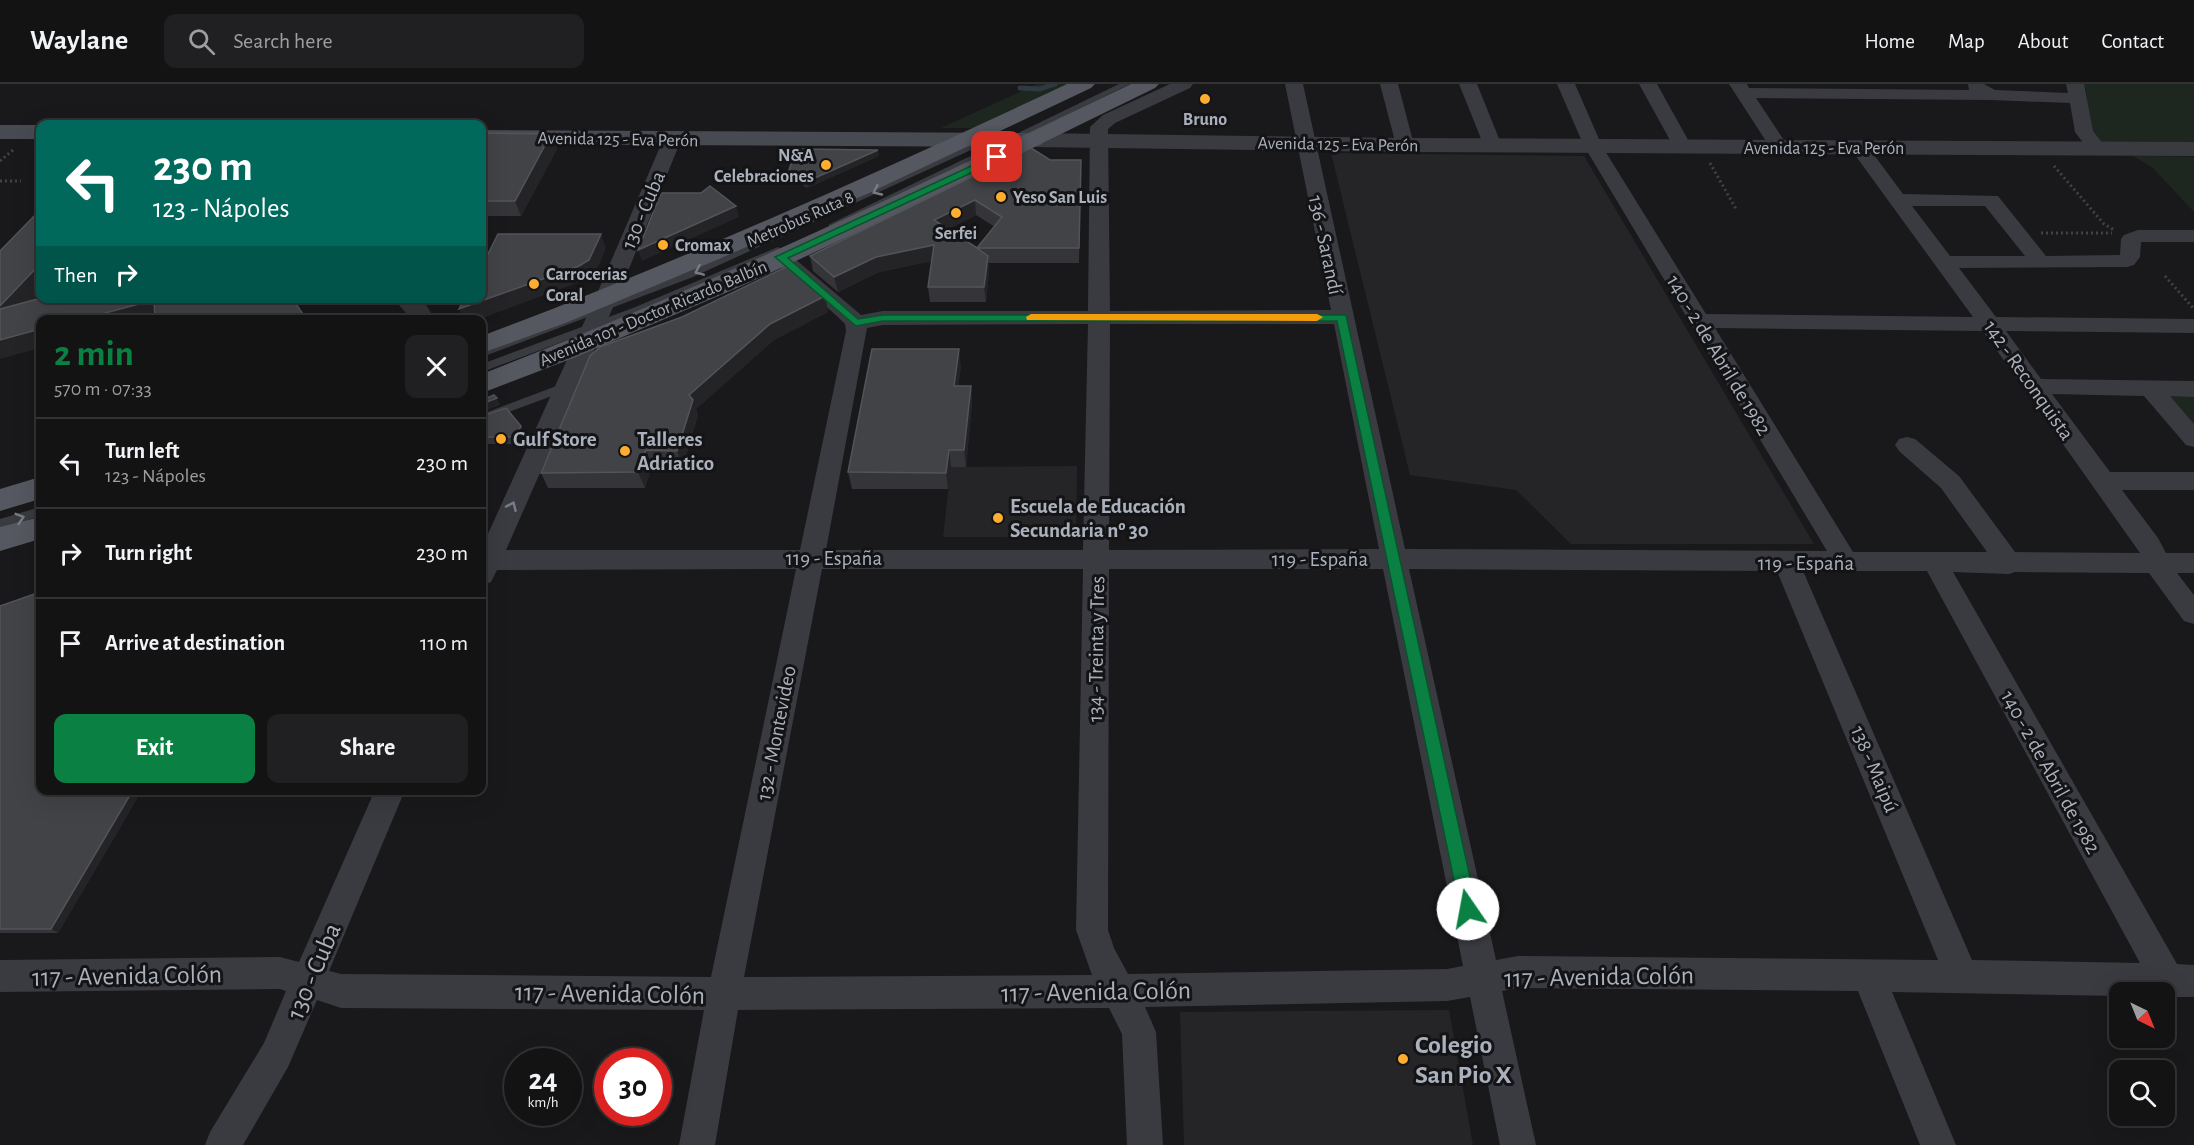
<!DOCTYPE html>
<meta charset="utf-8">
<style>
:root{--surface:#131314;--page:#202022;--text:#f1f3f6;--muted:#9d9ea0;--line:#323234;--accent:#0b8043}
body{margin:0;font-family:"Alegreya Sans",sans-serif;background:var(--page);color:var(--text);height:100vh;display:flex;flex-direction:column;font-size:22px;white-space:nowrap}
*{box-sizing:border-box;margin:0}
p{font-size:20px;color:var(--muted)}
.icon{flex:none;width:33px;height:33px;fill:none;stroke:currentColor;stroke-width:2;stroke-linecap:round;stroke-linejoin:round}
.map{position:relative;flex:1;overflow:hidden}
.panel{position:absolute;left:36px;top:231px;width:450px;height:480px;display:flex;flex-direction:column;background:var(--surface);border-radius:12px;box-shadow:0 6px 24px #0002,0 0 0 2px var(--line)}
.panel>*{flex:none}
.banner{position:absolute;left:36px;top:36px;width:450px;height:183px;border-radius:12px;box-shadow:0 6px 24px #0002,0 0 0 2px var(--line);background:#00695c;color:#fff;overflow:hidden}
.needle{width:39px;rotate:137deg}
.fabs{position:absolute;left:2109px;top:898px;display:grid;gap:12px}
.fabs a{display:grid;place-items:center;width:66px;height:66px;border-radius:12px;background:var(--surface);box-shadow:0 6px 24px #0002,0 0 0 2px var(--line);font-size:30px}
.speed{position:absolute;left:504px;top:964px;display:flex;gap:12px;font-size:30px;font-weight:700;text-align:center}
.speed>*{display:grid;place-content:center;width:78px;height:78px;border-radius:50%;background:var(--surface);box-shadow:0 6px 24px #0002,0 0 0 2px var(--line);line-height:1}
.speed small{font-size:15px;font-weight:400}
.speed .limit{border:9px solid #d22;background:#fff;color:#111}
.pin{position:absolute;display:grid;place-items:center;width:51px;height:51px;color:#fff;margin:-26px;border-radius:12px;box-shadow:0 3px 9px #0006}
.me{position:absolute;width:66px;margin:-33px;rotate:348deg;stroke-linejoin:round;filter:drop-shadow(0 0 4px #0008)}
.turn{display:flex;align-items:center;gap:21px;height:126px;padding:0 18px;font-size:27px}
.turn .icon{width:78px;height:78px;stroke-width:2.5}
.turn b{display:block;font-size:42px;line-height:51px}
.then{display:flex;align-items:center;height:57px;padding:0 18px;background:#0003;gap:12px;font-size:22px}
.round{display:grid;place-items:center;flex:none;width:63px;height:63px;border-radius:12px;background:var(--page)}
.headline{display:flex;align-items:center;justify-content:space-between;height:102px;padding:0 18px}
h1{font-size:36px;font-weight:700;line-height:45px;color:var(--accent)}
.cta{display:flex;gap:12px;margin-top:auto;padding:12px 18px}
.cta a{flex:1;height:69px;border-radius:12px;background:var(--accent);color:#fff;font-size:24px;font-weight:700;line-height:69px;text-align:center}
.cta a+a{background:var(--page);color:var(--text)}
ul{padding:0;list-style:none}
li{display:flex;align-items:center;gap:18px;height:90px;padding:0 18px;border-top:2px solid var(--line)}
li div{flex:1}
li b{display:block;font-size:22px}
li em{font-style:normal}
header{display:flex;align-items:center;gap:36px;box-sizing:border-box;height:84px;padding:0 30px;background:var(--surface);border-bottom:2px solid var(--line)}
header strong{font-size:28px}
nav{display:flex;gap:33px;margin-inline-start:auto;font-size:21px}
.search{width:420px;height:54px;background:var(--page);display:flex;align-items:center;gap:15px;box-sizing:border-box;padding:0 21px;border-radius:12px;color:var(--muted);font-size:22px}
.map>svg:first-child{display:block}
</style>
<header>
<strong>Waylane</strong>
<div class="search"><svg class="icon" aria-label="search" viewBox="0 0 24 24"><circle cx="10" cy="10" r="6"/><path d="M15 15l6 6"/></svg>Search here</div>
<nav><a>Home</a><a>Map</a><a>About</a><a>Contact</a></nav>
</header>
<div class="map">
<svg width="2194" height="1061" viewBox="0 0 2194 1061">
<rect width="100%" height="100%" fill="#19191b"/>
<g fill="#252528">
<polygon points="1331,69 1584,72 1814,460 1571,460 1516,406 1410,391"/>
<polygon points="1077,382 1076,453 943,453 951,383"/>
<polygon points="1449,926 1473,1061 1184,1061 1180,928"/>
</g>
<g fill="#1e271f">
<polygon points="1037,0 1069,0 975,44 941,44"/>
<polygon points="2079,0 2194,0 2194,61 2103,60 2089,49 2086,5"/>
<polygon points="2133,72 2194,73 2194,128 2153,84"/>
<polygon points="2151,305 2194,305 2194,355"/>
</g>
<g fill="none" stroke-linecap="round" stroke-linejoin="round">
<polyline stroke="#2e3941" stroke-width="5" points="1020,4 1040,5 1055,0"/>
<g stroke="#3f4248" stroke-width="3" stroke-dasharray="2 3" stroke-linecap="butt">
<polyline points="0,77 13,66"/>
<polyline points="1710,79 1736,125"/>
<polyline points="2054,82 2104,140 2114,146"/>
<polyline points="0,97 21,97"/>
<polyline points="2041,149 2112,149"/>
<polyline points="2165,192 2193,224"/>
</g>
<g fill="#3a3b41" fill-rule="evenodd">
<polygon points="1119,0 1130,0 837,143 833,144 828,141"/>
<polygon points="987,53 995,55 693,193 482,273 482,266 685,189"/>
<polygon points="778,163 783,166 782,168 641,228 482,288 482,280 633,224"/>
<polygon points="567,298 573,302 571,305 482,338 482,330"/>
<polygon points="40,423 40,432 0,445 0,435"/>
</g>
<g fill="#3a3b41" fill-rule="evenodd">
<path d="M1170,0H1193L1190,4L1115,39L1108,45L1110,227L1331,226L1285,0H1303L1405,465L1827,467L1584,62L1557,0H1575L1602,62L1706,230L1973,233L1850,64L1852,60H1866L1903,110L1998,112L2046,172L2120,171L2121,155L2124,151L2138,146H2194V158H2141L2140,173L2134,181L2127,183L1959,184L1996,233L2194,235V249L2006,247L2041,295L2194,297V313L2170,312L2194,340V363L2186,361L2144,312L2052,310L2110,388H2194V406H2122L2158,454L2166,469H2194V489H2177L2194,511V540L2184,537L2149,489L2015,488L2009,490L1953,488L2177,880L2194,881V913H2164V909H2120V912L1892,908L1956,1061H1920L1858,907L1518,904L1502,907L1536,1061H1500L1470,913L1447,917L1145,923L1156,948L1163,1061H1127L1122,950L1109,924L738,926L715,1061H679L704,926L341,924L317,916L288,983L243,1061H205L210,1048L264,959L286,907L280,905L0,908V876L280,873L299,878L375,706H405L329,887L341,890L711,893L796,485L497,486L491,498L482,501V463L596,212L663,56L666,52H678L681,56L618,212L506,466H800L846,247L845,240L838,233L774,177L771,173L774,169H788L861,231L883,227H1088L1090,43L1103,31ZM1912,122H1985L2025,172H1950ZM1088,240L1083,466H826L867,244L883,241ZM1110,240H1334L1379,465L1109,466ZM1715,244L1983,247L2140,469L2015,468L1959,392L1915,355L1907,353L1899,355L1895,361L1899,367L1941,404L1987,468H1853ZM822,485H1083L1076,846L1092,891L744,893ZM1109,485H1383L1463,882L1447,885L1128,890L1114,864L1108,846ZM1409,485L1777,487L1938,876L1518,872L1496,876ZM1803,487H1927L2140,879L1972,876Z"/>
<polygon points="1380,0 1398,0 1414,61 1412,65 1398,65 1396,61"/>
<polygon points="1459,0 1477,0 1502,62 1500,66 1486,66 1484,62"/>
<polygon points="1639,0 1657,0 1692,63 1690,67 1676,67"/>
<polygon points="1729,0 1747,0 1749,4 1969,6 1968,0 1984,0 1995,6 2068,9 2066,0 2084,0 2093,47 2107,65 2105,69 2091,69 2075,48 2070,19 1991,16 1756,14 1789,64 1787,68 1773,68"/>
</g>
<polygon fill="#3a3b41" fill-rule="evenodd" points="1033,49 1405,54 2194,58 2194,72 1405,68 1033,63 1025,61 1022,56 1025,51"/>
<g fill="#474a51" fill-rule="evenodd">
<rect x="0" y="41" width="40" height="14"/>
<polygon points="482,46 1033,49 1041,51 1044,56 1041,61 1033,63 482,60"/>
</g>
<g fill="#555860" fill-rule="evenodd">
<path d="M1067,0H1095L1091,4L869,109L719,175L568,238L482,269V252C681,177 875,90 1067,0Z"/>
<path d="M1131,0H1159L1155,4L910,124L744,201L576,273L482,309V290C703,204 917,103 1131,0Z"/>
<polygon points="40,393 40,415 0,427 0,405"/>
<polygon points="40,433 40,455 0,467 0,443"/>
</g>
</g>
<g fill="#353539" fill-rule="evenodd">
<polygon points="482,49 551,50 557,65 521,132 482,132"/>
<polygon points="879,72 807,104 790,92 789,86"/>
<path d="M1050,76H1081L1079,179H988L989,187L986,218H930L928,203L932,177L879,188L838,208L813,187L810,172ZM976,131L995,143L977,164L948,145Z"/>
<polygon points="393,214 436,214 425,219 431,229 406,229"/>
<polygon points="828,228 774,256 696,325 698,331 683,382 652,382 645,404 548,404 541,389 590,272"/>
<polygon points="961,282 958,302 971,302 972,319 966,383 951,383 948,405 852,405 848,388"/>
<polygon points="482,332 521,342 524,349 519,360 482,360"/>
<polygon points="0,522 40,706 142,706 58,849 0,849"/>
</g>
<g fill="#242427">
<polygon points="551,50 557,65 521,132 515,117"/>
<polygon points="878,66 879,72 807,104 806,98"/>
<polygon points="975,116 976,131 936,151 934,136"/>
<polygon points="736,122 739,133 642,177 638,166"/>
<polygon points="601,150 606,164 595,190 585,196 477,236 464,236 459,225"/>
<polygon points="934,161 936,176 879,188 838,208 834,193 876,173"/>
<polygon points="988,172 989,187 986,218 984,203"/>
<polygon points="40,180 40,208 10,241 0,229 0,222"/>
<polygon points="825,212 828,228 774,256 696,325 698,331 683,382 677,367 689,311 770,240"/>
<polygon points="420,214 436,214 425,219 423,215"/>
<polygon points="154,216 165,232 150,236 79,236"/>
<polygon points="40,245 40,264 0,275 0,256"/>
<polygon points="959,265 961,282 956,319 954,302"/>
<polygon points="971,302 972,319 966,383 964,366"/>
<polygon points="497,314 500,321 482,328 482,320"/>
<polygon points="521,342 524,349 519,360 516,353"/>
<polygon points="646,366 652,382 645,404 638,388"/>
<polygon points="949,366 951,383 948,405 946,389"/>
<polygon points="133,706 142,706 58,849 51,845"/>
</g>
<g fill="#414347" stroke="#525459" stroke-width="1.5" fill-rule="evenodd">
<polygon points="482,49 551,50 515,117 482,117"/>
<path d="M1031,64L1050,76H1081L1079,164H977L988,172L984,203H928L934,161L876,173L834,193L810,172ZM975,116L1002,133L977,164L934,136Z"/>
<polygon points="796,65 878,66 806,98 789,86"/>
<polygon points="710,102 736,122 638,166 661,109 701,109"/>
<polygon points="40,126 40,180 0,222 0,167"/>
<polygon points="498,150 601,150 589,176 579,182 459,225 465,214 482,214 482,182"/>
<polygon points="790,181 825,212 770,240 689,311 693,316 677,367 646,366 638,388 541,389 590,272 600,263 682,233"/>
<polygon points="41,214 292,214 307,236 155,236 154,216 79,236 40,236 40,245 0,256 0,225"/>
<polygon points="398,214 423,214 423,215 399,216"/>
<polygon points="872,265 959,265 954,302 971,302 964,366 949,366 946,389 848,388"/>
<polygon points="494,311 497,314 482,320 482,316"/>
<polygon points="506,324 521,342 516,353 482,353 482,332"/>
<polygon points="40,508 40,706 133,706 51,845 0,845 0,522"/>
</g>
<defs><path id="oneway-chevron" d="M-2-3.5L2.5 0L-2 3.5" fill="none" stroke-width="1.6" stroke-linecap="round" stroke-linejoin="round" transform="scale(1.5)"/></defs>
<g stroke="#787c85">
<use href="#oneway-chevron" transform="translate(877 107) rotate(155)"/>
<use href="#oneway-chevron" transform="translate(699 187) rotate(157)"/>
<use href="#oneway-chevron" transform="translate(512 422) rotate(-66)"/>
<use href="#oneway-chevron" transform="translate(20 434) rotate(-17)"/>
</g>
<polygon fill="#0b8043" stroke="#07532c" stroke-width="1.5" points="997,70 1001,71 1001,75 788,174 858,235 883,231 1346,231 1477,825 1474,831 1468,833 1463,831 1460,825 1337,237 883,237 856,242 775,173"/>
<polygon fill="#f59e0b" points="1031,230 1317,230 1323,233 1317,237 1027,236 1026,233"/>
<g fill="#fead2e" stroke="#141416" stroke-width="2">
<circle cx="1205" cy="15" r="6"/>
<circle cx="826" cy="81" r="6"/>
<circle cx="1001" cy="113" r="6"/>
<circle cx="956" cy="129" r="6"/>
<circle cx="663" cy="161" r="6"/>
<circle cx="534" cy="200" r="6"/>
<circle cx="501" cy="355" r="6"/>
<circle cx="625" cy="367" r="6"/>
<circle cx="998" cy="434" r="6"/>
<circle cx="1403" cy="975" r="6"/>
</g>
<g text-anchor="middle" stroke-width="6" stroke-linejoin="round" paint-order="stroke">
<g font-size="18" font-weight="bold" fill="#aab1bc" stroke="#141416" text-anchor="start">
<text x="1205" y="41" text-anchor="middle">Bruno</text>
<text x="814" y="77" text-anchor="end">N&amp;A<tspan x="814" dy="21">Celebraciones</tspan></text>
<text x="1013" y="119">Yeso San Luis</text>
<text x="956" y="155" text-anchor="middle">Serfei</text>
<text x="675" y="167">Cromax</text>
<text x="546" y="196">Carrocerias<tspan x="546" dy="21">Coral</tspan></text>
</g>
<g font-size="18" fill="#aab1bc" stroke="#141416">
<text transform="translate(618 55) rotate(1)" y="6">Avenida 125 - Eva Perón</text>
<text transform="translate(1338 60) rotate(1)" y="6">Avenida 125 - Eva Perón</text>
<text x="1824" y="70">Avenida 125 - Eva Perón</text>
<text transform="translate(800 135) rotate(-24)" y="6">Metrobus Ruta 8</text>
<text transform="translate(653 229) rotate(-23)" y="6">Avenida 101 - Doctor Ricardo Balbín</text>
</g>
<g font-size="21" fill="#aab1bc" stroke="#141416">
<text transform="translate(643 126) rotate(-67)" y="7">130 - Cuba</text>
<text transform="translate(1326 161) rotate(78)" y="7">136 - Sarandí</text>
<text transform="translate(1719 271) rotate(59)" y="7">140 - 2 de Abril de 1982</text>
<text transform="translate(2029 296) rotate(55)" y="7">142 - Reconquista</text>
<text x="834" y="481">119 - España</text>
<text x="1320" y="482">119 - España</text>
<text x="1806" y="486">119 - España</text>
<text transform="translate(1096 565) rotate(-89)" y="7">134 - Treinta y Tres</text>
<text transform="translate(776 649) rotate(-79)" y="7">132 - Montevideo</text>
<text transform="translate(1875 685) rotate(67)" y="7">138 - Maipú</text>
<text transform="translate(2051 688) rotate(61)" y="7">140 - 2 de Abril de 1982</text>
</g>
<g font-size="21" font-weight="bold" fill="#aab1bc" stroke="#141416" text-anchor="start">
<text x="513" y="362">Gulf Store</text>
<text x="637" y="362">Talleres<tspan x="637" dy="24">Adriatico</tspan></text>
<text x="1010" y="429">Escuela de Educación<tspan x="1010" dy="24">Secundaria nº 30</tspan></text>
</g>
<g font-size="26" fill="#aab1bc" stroke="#141416">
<text transform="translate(313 887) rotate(-67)" y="9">130 - Cuba</text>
<text transform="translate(127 891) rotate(-1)" y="9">117 - Avenida Colón</text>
<text transform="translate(1599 892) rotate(-1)" y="9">117 - Avenida Colón</text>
<text transform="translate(1096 907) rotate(-1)" y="9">117 - Avenida Colón</text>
<text transform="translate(610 909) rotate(1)" y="9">117 - Avenida Colón</text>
</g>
<g font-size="26" font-weight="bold" fill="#aab1bc" stroke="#141416" text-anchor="start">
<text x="1415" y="969">Colegio<tspan x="1415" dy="30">San Pio X</tspan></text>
</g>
</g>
</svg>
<div class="fabs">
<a><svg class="needle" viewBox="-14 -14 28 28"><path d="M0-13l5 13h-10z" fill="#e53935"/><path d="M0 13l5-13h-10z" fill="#9d9ea0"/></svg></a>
<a><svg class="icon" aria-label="search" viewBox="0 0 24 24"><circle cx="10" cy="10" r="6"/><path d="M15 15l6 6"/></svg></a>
</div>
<div class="speed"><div>24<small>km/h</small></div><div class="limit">30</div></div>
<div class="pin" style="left:997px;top:73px;background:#d93025"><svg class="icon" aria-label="arrive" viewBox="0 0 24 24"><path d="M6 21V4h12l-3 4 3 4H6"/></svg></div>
<svg class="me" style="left:1468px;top:825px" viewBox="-20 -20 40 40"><circle r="19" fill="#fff"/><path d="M0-13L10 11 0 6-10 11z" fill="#0b8043"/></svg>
<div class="banner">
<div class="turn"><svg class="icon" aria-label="left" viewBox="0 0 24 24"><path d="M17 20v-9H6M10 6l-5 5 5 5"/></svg><div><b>230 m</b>123 - Nápoles</div></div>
<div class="then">Then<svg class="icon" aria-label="right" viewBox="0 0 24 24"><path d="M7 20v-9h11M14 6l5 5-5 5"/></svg></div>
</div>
<section class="panel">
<div class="headline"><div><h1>2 min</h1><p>570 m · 07:33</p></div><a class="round"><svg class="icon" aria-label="close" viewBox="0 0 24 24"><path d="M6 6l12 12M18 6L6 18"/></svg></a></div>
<ul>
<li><svg class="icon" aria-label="left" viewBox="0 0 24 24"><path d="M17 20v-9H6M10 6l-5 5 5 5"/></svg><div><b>Turn left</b><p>123 - Nápoles</p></div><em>230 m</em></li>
<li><svg class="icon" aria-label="right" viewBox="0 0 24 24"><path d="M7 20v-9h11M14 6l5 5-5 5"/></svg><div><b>Turn right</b></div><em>230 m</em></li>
<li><svg class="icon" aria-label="arrive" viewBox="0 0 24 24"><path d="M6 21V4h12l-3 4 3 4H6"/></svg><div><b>Arrive at destination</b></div><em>110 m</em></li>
</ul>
<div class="cta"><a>Exit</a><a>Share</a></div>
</section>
</div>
